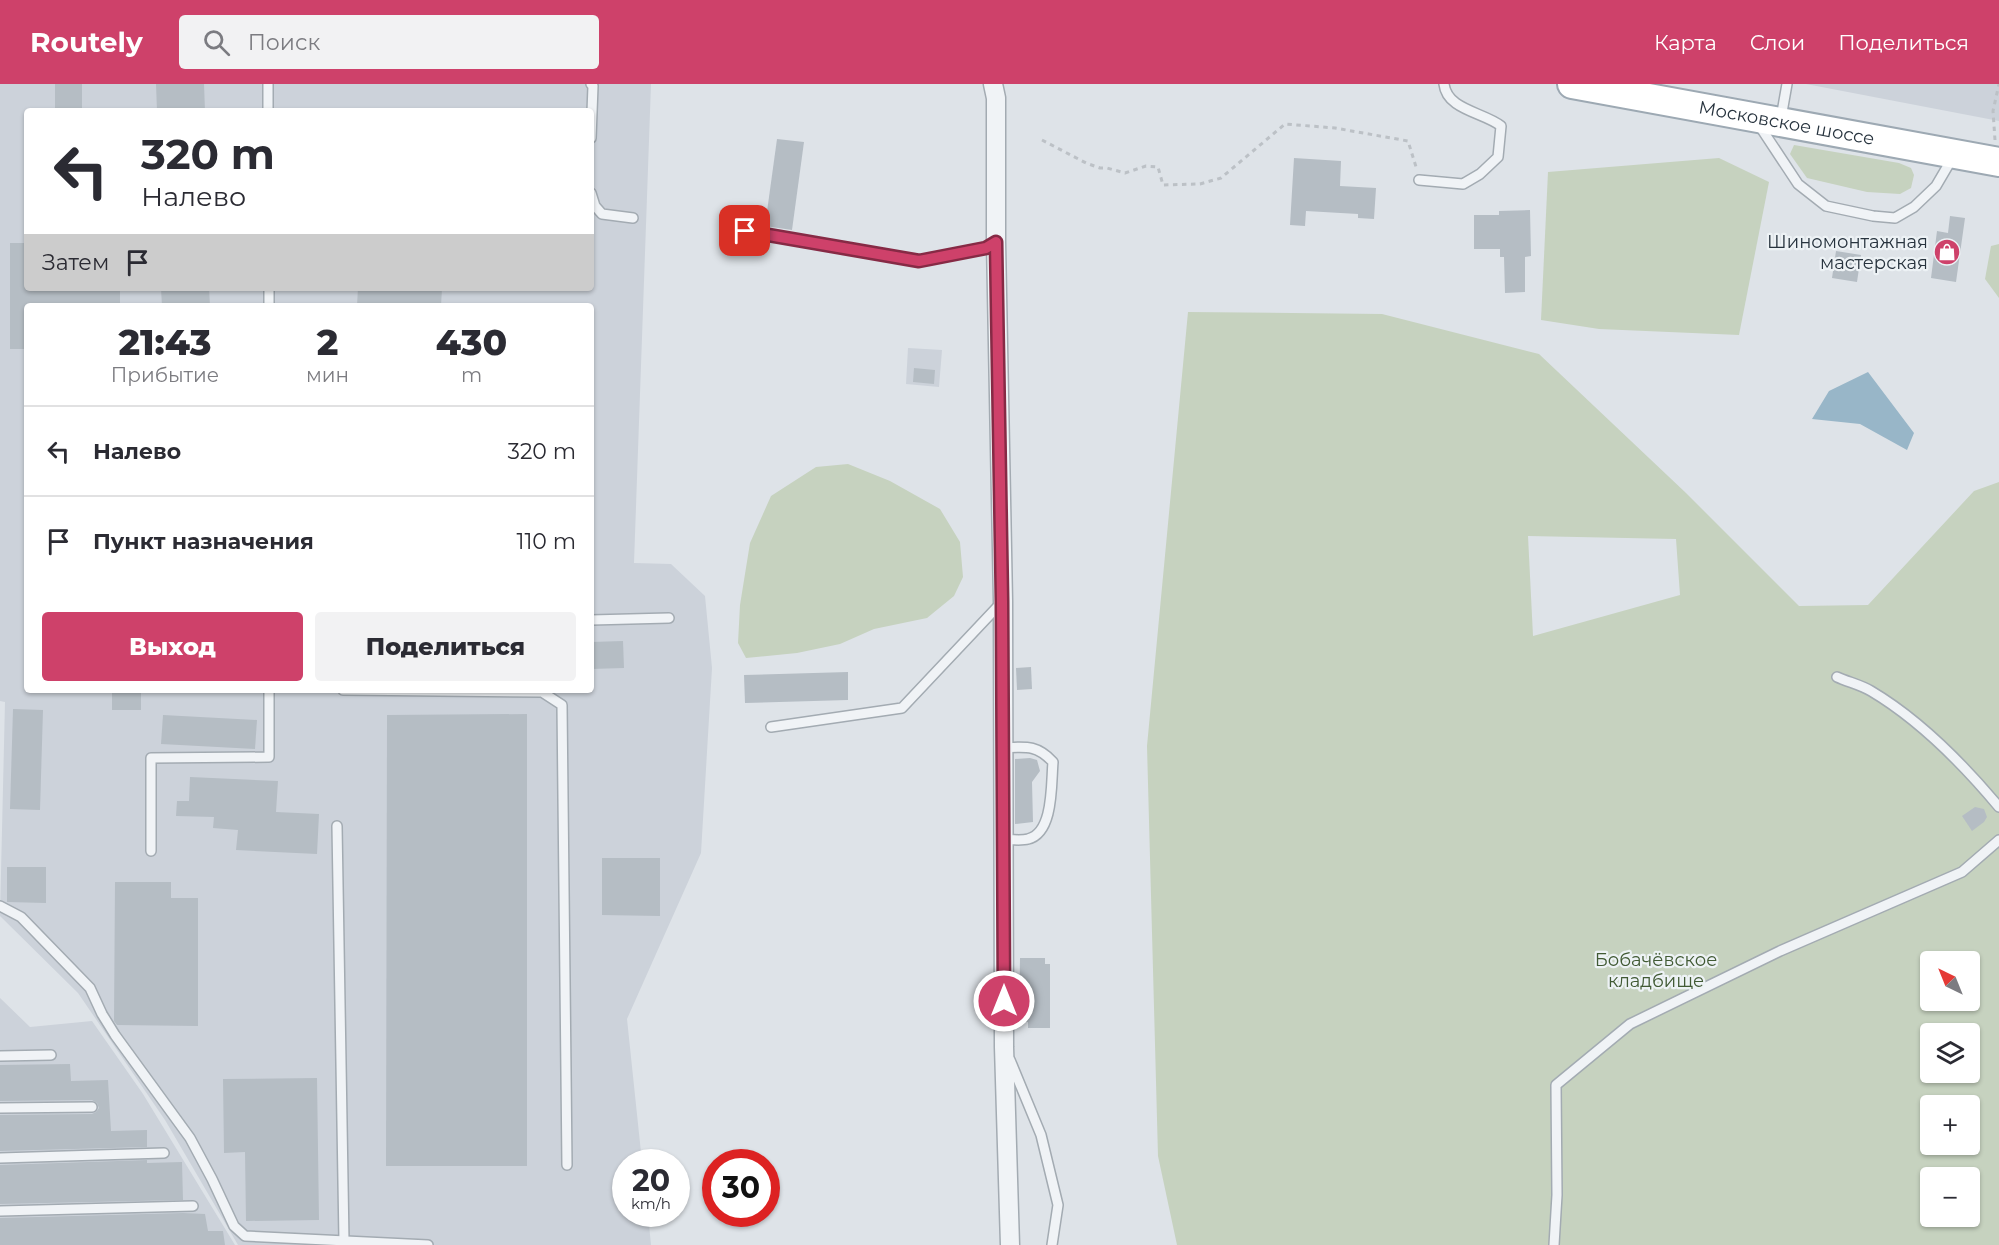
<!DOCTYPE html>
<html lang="ru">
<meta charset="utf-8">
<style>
:root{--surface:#fff;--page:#f2f2f3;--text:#2b2b33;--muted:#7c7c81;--line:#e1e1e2;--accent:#ce416a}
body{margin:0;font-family:Montserrat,sans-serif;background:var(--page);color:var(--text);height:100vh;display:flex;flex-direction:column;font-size:22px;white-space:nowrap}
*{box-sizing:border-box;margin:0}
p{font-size:20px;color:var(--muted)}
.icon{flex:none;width:33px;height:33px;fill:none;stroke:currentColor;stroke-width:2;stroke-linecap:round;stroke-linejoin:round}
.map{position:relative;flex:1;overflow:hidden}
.panel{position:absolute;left:24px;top:219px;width:570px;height:390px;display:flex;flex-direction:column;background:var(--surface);border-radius:6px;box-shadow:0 2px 4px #0004}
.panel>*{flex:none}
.banner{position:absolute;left:24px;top:24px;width:570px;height:183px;border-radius:6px;box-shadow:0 2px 4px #0004;background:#fff;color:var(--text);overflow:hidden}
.needle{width:39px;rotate:317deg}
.fabs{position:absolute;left:1920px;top:867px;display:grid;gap:12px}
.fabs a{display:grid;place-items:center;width:60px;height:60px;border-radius:6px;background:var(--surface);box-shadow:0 2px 4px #0004;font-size:30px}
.speed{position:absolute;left:612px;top:1065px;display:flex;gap:12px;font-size:30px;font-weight:700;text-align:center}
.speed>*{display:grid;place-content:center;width:78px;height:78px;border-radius:50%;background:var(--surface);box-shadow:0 2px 4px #0004;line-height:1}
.speed small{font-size:15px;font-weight:400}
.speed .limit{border:9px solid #d22;background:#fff;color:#111}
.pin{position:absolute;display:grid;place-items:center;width:51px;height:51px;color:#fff;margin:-26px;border-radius:12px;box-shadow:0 3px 9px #0006}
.me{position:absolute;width:66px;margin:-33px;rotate:0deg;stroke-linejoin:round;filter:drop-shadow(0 0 4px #0008)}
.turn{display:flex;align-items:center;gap:21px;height:126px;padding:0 18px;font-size:27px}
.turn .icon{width:78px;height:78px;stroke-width:2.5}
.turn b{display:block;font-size:42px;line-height:51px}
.then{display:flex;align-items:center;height:57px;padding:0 18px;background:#0003;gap:12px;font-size:22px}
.eta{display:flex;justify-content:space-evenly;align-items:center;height:102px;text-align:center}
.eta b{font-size:36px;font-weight:800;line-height:42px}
.primary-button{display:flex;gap:12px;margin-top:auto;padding:12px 18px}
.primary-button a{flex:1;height:69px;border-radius:6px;background:var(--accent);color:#fff;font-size:24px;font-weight:800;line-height:69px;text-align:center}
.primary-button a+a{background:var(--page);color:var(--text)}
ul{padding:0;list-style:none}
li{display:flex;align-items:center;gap:18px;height:90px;padding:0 18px;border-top:2px solid var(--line)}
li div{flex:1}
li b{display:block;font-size:22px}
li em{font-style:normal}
header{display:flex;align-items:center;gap:36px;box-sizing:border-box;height:84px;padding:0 30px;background:var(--accent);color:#fff}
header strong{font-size:28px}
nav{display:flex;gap:33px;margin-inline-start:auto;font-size:21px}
.search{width:420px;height:54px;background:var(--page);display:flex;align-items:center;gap:15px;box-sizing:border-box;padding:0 21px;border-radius:6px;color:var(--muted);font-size:22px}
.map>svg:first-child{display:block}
</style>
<header>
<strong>Routely</strong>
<div class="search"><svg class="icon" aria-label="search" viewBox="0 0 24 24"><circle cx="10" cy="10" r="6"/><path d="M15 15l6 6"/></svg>Поиск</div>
<nav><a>Карта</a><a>Слои</a><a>Поделиться</a></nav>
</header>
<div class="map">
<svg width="1999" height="1161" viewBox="0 0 1999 1161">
<rect width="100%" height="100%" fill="#dee3e8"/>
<g fill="#ccd2da" fill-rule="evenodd">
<path d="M0,0H651L634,479L671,480L705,512L712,584L701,769L627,935L642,1078H626V1130H648L651,1161H238L165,1036L78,909L0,832L5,618L0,617ZM27,27H591V204H27ZM27,222H591V606H27Z"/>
<polygon points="1806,0 1999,0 1999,37"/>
<polygon points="908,264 942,266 939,303 906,300"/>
<polygon points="0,914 30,943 92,937 143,1010 235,1161 0,1161"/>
</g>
<g fill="#c6d2bf" fill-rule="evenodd">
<polygon points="1794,61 1899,79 1911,84 1914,91 1911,104 1900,110 1867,108 1807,94 1790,70"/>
<polygon points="1719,74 1769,98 1739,251 1599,245 1541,236 1548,88"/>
<polygon points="1999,160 1999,214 1985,195 1991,162"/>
<path d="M1188,228L1382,230L1539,270L1686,409L1799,522L1868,521L1974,407L1999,398V1161H1177L1158,1072L1147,662ZM1528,452L1676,455L1680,511L1533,552ZM1930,878H1970V916H1930ZM1930,950H1970V988H1930ZM1930,1022H1970V1060H1930ZM1930,1094H1970V1132H1930Z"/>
<polygon points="848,380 890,397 940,425 960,458 963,493 954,512 927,534 874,545 840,560 797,569 746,574 738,559 740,521 750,459 771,412 816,383"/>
</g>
<polygon fill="#98b6c8" points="1868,288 1914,349 1907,366 1860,340 1812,335 1829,307"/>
<g fill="#b5bdc4">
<rect x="55" y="0" width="27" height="27"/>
<polygon points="156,0 204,0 205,27 157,27"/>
<polygon points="777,55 804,58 792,146 765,142"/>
<polygon points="1294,74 1341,77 1340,102 1376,104 1374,135 1358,134 1358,130 1306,127 1305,142 1290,141"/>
<polygon points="1530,126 1531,172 1525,173 1525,208 1505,209 1504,173 1500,173 1500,165 1474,165 1474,131 1499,131 1499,127"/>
<polygon points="1950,132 1965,134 1956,198 1931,194 1937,147 1948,149"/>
<polygon points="10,159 27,159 27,204 120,204 120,222 27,222 27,265 10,265"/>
<polygon points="1836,167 1861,171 1857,198 1832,194"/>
<polygon points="161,204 209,204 210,222 162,222"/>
<polygon points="358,204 442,204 441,222 357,222"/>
<polygon points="914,284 935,286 934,300 913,298"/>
<polygon points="623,557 624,584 591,585 591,558"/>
<polygon points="1031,583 1032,605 1017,606 1016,584"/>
<polygon points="848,588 848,616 745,619 744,591"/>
<rect x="112" y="606" width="29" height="20"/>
<polygon points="13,625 43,626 40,726 10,725"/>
<polygon points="527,630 527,1082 386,1082 387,631"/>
<polygon points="163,631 257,636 255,665 161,660"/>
<polygon points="1030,674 1037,676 1040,687 1032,698 1033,738 1015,740 1015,675"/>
<polygon points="190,693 278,697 276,728 319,730 317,770 236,766 238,746 213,744 214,733 176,732 177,717 189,717"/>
<polygon points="1975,723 1984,725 1987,733 1984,738 1972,747 1962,732"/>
<polygon points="602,774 660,774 660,832 602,831"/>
<polygon points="7,783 46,783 46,819 7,818"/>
<polygon points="115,798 171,798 171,814 198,814 198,942 117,941 114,937"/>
<polygon points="1020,874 1045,874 1045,880 1050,880 1050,944 1028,944 1028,938 1019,938"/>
<polygon points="70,980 71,997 108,996 111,1047 147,1046 147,1063 0,1067 0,1031 92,1030 96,1028 99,1024 97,1019 92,1016 0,1017 0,981"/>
<polygon points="317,994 319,1136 246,1137 245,1068 224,1069 223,995"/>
<polygon points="147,1076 147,1079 182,1078 183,1116 0,1120 0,1081"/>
<polygon points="183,1129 205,1130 208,1147 223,1147 225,1161 0,1161 0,1134"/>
</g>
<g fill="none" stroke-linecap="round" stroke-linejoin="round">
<defs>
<g id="service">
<polyline points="268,0 268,27"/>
<polyline points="1781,34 1787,0"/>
<polyline points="1759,41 1798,100 1826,122 1873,132 1895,134 1914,123 1936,102 1953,73"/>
<polyline points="591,54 593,2 591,0"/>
<path d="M1419,96L1463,100L1480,90L1498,73L1501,42C1483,28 1447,26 1444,0"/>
<polyline points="591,109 595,122 602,130 633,134"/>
<polyline points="745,147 919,177 986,163 996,158"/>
<polyline points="269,204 269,222"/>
<polyline points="591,536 669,534"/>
<path d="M1837,593C1848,598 1861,601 1871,607C1920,636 1963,680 1999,723"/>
<polyline points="343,606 542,608 562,621 567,1081"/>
<polyline points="771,643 902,624 1001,519"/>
<path d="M1002,664C1025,663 1036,660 1053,678C1051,699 1054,749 1028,755C1021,757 1011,755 1004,756"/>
<polyline points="337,742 344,1157"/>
<polyline points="151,767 151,674 269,673 269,606"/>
<polyline points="0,822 21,833 90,904 102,930 115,951 190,1054 212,1095 234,1142 245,1152 428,1161"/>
<polyline points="0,972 51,971"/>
<polyline points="1010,976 1041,1051 1058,1121 1052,1161"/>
<polyline points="0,1024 92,1023"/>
<polyline points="0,1074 164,1069"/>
<polyline points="0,1127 193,1122"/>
<polyline points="1554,1161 1557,1111 1556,1001 1630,940 1780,867 1962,788 1999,756"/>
</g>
<polyline id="minor" points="993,0 996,14 996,158 1003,517 1004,963 1010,1161"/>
<g id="primary">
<path id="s1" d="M1572,0L1999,78"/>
</g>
</defs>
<use href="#service" stroke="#a3abb2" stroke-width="12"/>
<use href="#minor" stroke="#a3abb2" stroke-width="21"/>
<use href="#primary" stroke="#9da9b3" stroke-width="32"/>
<g stroke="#bcc1c6" stroke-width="3" stroke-dasharray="4.5 4.5" stroke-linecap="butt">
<polyline points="1042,56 1086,79 1100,84 1107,84 1125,89 1146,82 1158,83 1163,101 1200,100 1221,94 1285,40 1335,44 1408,57 1417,86"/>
<polyline points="1995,56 1993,27 1999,0"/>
</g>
<use href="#service" stroke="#f0f3f6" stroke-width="9"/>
<use href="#minor" stroke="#f0f3f6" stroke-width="18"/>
<use href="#primary" stroke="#fff" stroke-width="28"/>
</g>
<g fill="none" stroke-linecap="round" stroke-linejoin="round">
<defs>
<polyline id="route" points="745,147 919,177 986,164 996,158 1002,517 1004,917"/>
</defs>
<use href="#route" stroke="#862a45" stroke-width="15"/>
<use href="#route" stroke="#ce416a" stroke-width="10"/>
</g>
<defs>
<symbol id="shop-disc" viewBox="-11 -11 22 22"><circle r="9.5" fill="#ce416a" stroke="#edf2f5"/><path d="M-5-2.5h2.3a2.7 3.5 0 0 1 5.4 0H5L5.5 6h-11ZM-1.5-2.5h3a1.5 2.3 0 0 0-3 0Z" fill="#fff"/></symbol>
</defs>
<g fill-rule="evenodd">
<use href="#shop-disc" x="1932" y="153" width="30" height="30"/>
</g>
<g text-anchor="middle" stroke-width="4.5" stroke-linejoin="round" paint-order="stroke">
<g font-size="18" fill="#27333e" stroke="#edf2f5">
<text dy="6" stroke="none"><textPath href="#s1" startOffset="218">Московское шоссе</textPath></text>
</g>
<g font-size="18" fill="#27333e" stroke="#edf2f5" text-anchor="end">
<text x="1928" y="164">Шиномонтажная<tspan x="1928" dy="21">мастерская</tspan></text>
</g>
<g font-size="18" fill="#415a34" stroke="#edf2f5">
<text x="1656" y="882">Бобачёвское<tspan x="1656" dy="21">кладбище</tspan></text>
</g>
</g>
</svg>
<div class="fabs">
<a><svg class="needle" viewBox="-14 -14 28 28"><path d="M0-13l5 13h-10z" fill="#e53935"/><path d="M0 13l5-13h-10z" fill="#7c7c81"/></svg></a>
<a><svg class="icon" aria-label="layers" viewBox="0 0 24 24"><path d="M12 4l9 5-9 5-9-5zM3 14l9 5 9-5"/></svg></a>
<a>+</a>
<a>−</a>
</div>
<div class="speed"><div>20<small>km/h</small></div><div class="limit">30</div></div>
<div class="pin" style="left:745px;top:147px;background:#d93025"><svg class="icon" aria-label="arrive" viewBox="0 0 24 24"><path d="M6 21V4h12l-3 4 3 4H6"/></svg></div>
<svg class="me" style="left:1004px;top:917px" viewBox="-20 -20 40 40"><circle r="17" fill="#ce416a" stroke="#fff" stroke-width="3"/><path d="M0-11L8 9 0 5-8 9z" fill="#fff"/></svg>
<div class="banner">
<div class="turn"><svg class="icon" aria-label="left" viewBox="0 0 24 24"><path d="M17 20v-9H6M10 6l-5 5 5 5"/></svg><div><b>320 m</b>Налево</div></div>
<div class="then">Затем<svg class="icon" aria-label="arrive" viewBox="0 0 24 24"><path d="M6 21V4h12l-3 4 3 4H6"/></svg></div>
</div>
<section class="panel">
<div class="eta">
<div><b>21:43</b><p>Прибытие</p></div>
<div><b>2</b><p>мин</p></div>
<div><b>430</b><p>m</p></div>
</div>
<ul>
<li><svg class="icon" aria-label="left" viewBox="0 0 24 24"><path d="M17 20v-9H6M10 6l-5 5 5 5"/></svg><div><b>Налево</b></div><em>320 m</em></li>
<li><svg class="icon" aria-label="arrive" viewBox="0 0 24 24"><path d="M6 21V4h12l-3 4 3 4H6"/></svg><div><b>Пункт назначения</b></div><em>110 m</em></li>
</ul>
<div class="primary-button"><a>Выход</a><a>Поделиться</a></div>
</section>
</div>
